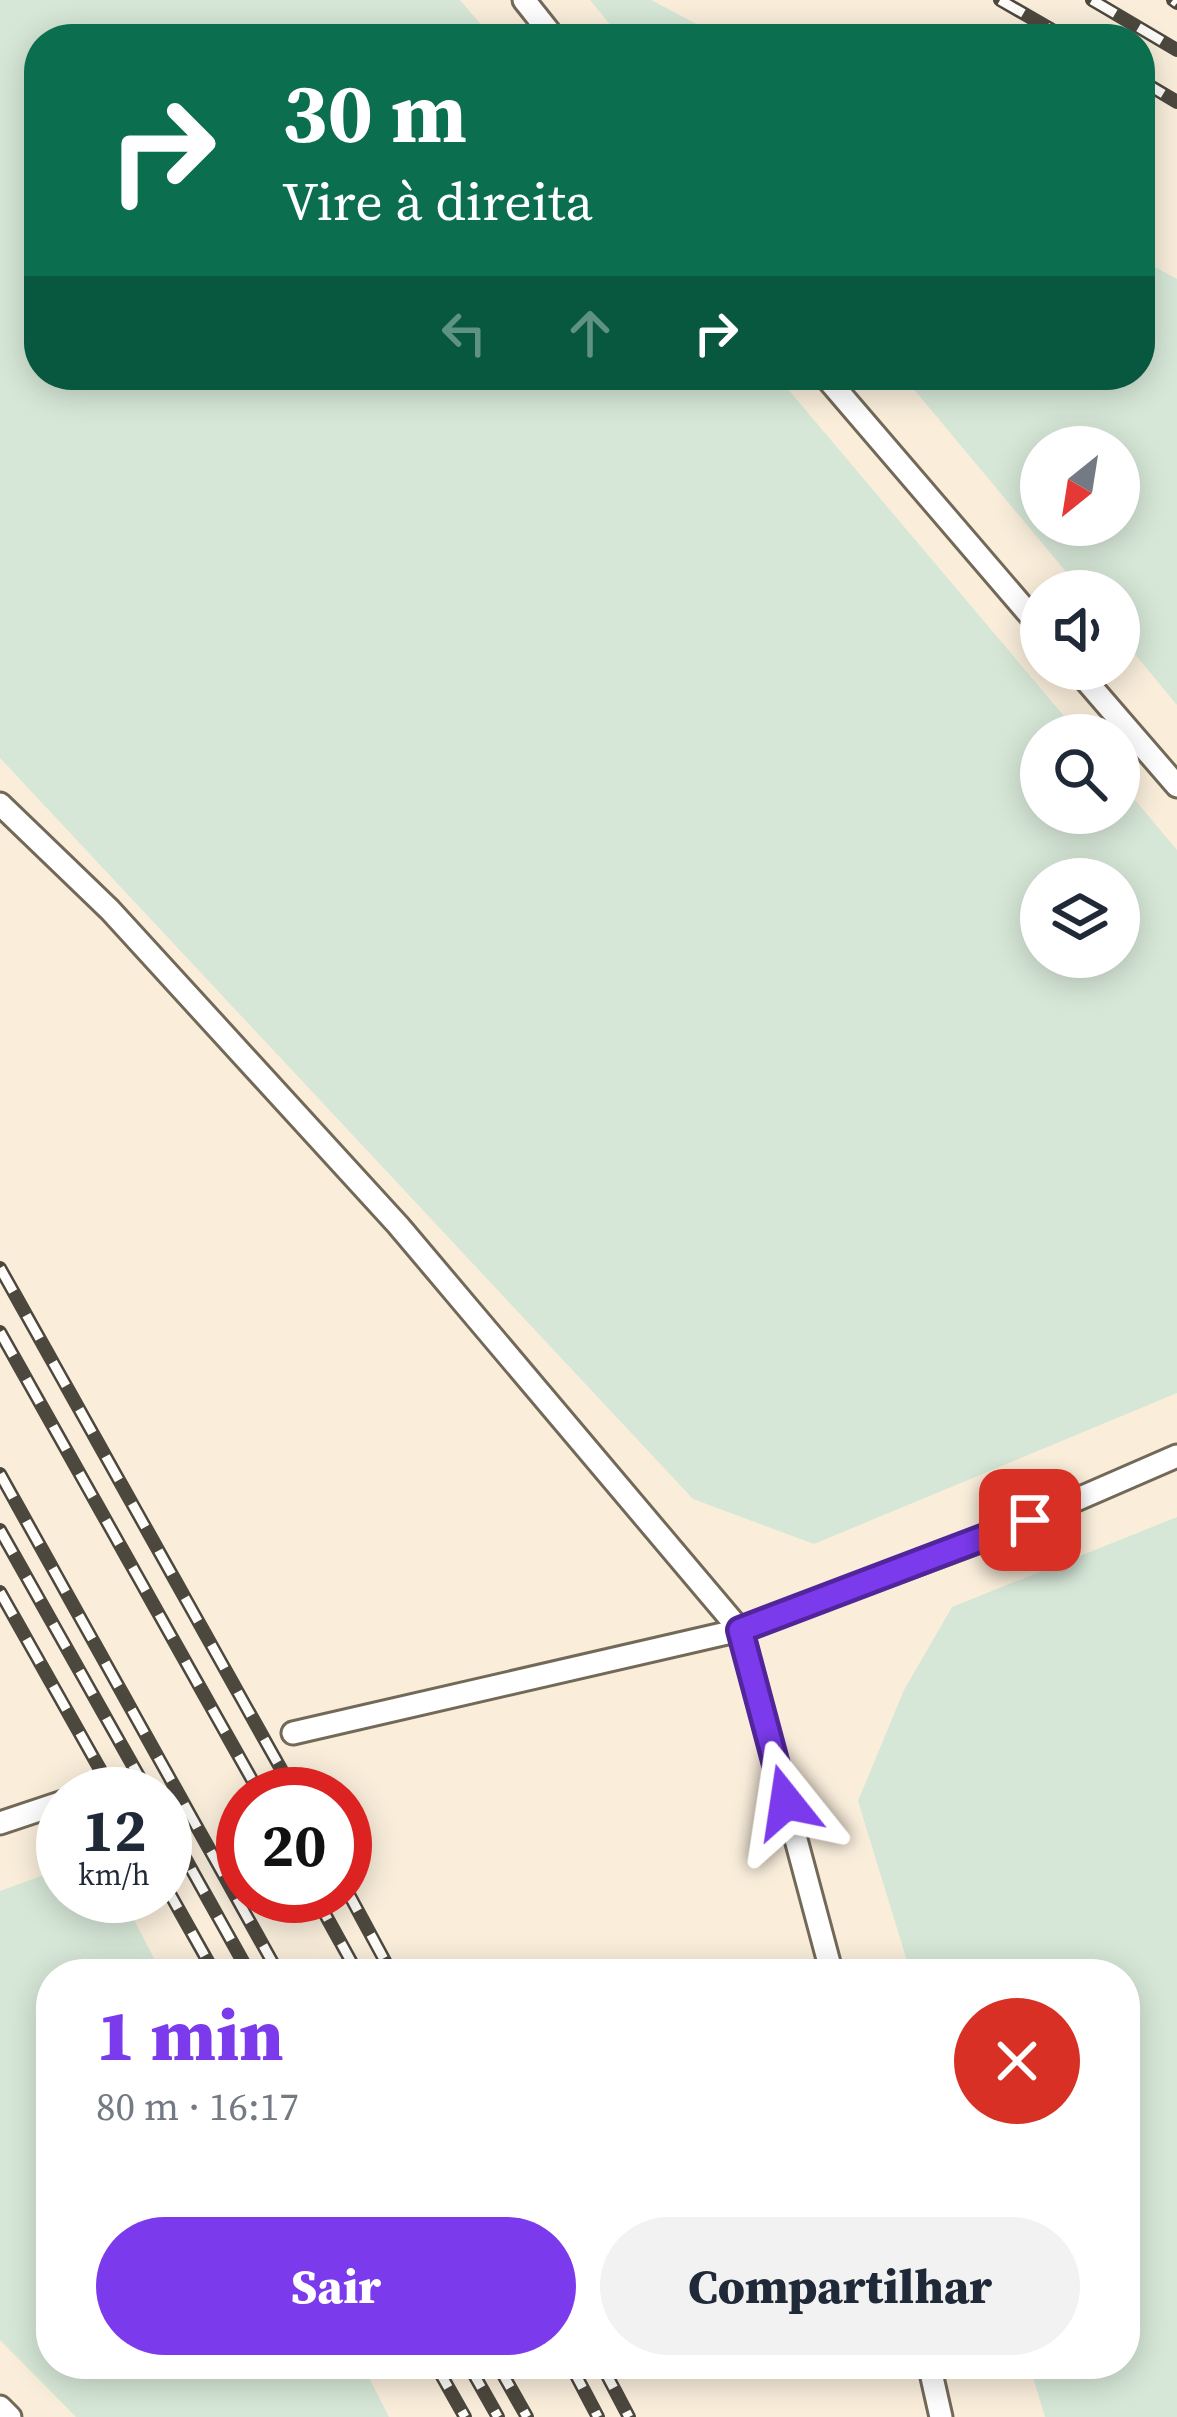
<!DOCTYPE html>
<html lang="pt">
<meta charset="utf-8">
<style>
:root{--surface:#fff;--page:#f2f2f3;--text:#1f2937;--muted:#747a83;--accent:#7c3aed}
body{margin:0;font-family:"Source Serif 4",serif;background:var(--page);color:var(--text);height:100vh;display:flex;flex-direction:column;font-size:45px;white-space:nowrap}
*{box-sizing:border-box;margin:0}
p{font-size:39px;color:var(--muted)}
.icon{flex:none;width:66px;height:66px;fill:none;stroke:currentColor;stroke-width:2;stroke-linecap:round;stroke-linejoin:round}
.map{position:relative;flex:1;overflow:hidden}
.drawer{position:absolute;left:36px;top:1959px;width:1104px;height:420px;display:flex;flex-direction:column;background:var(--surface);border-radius:48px;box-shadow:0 6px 30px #0003}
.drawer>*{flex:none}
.guide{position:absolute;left:24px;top:24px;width:1131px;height:366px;border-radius:48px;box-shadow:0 6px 30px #0003;background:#0b6e4f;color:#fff;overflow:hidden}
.needle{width:78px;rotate:210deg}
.buttons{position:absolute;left:1020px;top:426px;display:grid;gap:24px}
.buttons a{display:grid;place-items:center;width:120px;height:120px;border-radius:50%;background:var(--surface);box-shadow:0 6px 30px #0003;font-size:60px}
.speed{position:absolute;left:36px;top:1767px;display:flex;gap:24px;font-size:60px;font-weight:700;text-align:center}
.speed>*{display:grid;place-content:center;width:156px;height:156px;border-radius:50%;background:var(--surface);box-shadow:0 6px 30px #0003;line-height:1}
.speed small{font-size:30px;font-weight:400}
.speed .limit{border:18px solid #d22;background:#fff;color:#111}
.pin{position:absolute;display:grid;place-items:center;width:102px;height:102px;color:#fff;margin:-51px;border-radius:24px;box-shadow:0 6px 18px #0006}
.me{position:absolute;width:132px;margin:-66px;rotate:345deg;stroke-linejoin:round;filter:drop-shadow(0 0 9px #0008)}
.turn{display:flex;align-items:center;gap:42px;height:252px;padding:0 60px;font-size:54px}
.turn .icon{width:156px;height:156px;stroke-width:2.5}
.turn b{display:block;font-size:84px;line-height:102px}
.lanes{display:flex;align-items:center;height:114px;padding:0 60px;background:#0003;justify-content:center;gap:60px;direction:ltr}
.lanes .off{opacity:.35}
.round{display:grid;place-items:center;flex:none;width:126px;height:126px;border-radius:63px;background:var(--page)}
.head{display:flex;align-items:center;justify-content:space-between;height:204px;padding:0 60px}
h1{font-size:72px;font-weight:800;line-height:90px;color:var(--accent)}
.button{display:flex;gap:24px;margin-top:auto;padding:24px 60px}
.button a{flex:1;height:138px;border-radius:72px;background:var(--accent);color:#fff;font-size:48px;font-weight:800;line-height:138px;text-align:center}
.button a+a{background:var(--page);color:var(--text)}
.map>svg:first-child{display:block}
</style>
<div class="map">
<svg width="1177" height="2417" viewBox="0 0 1177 2417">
<rect width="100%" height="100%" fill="#faeedb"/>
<g fill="#d6e7d7" fill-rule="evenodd">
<path d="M0,0H460L493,39H39V375H776L1080,735H1041V813H1119V781L1177,850V1393L814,1544L693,1499L0,758ZM1119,879V957H1041V879Z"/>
<polygon points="590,0 651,0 725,39 622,39"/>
<path d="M1140,259L1177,279V705L1119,635V591H1082L902,375H1140ZM1119,447V525H1041V447Z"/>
<polygon points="1177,1517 1177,2417 1045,2417 1029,2364 1125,2364 1125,1974 911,1974 858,1801 904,1690 952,1607"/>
<polygon points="63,1868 63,1896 113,1896 128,1908 162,1974 51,1974 51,2364 362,2364 389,2417 76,2417 0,2340 0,1891"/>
</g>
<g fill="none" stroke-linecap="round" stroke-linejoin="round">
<defs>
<g id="lane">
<polyline points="524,0 555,39"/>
<polyline points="824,375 1041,628"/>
<polyline points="1076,669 1177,786"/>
<polyline points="0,804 110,910 398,1225 740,1630 832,1974"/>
<polyline points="293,1733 740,1630 993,1536 1177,1456"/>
<polyline points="87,1794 90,1793"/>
<polyline points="0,1823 63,1802"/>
<polyline points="929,2364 941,2417"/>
<polyline points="0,2407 10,2417"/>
</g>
</defs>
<use href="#lane" stroke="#736958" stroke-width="27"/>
<use href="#lane" stroke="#fff" stroke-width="21"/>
<defs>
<g id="rail">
<polyline points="1000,0 1068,39"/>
<polyline points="1092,0 1177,50"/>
<polyline points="1173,0 1177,3"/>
<polyline points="1140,80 1177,102"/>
<polyline points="0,1268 295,1794"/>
<polyline points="0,1332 260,1794"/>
<polyline points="0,1474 279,1974"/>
<polyline points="0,1530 149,1794"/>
<polyline points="0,1592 114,1794"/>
<polyline points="165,1822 250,1974"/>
<polyline points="165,1885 215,1974"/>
<polyline points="345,1887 392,1974"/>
<polyline points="315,1896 358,1974"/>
<polyline points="435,2364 465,2417"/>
<polyline points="468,2364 498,2417"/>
<polyline points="497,2364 527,2417"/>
<polyline points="570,2364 598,2417"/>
<polyline points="601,2364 629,2417"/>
</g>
</defs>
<use href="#rail" stroke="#4d483e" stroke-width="14"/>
<use href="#rail" stroke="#fffdf9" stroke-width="9" stroke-dasharray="27" stroke-linecap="butt"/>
</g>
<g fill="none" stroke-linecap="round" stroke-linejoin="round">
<defs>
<polyline id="route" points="786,1802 740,1630 1030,1520"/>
</defs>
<use href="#route" stroke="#51269a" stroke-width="30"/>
<use href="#route" stroke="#7c3aed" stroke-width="21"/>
</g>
</svg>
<div class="buttons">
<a><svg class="needle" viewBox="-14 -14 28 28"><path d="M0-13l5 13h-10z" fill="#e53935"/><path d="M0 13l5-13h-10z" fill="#747a83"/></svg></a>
<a><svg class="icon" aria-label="sound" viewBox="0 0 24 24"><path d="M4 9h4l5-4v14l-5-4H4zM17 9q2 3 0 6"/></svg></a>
<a><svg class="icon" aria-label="search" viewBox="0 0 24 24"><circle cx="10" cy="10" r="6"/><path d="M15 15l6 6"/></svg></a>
<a><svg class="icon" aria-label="layers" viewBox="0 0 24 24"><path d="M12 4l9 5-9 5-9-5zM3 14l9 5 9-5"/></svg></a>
</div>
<div class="speed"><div>12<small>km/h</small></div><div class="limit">20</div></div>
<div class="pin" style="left:1030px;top:1520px;background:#d93025"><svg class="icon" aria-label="arrive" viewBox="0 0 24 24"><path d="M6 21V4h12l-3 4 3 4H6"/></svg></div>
<svg class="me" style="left:786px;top:1802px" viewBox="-20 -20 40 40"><path d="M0-17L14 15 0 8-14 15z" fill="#7c3aed" stroke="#fff" stroke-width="4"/></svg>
<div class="guide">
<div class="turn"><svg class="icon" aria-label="right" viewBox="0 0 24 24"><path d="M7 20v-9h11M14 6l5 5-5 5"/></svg><div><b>30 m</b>Vire à direita</div></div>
<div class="lanes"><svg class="icon off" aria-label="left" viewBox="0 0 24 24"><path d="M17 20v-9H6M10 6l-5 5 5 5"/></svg><svg class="icon off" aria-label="ahead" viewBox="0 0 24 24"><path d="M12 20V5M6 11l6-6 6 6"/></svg><svg class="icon" aria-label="right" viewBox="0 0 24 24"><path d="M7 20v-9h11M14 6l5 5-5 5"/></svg></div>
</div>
<section class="drawer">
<div class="head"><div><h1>1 min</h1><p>80 m · 16:17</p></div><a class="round" style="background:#d93025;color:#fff"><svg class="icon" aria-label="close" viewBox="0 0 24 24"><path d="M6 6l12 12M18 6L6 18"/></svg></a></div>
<div class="button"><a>Sair</a><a>Compartilhar</a></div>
</section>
</div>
